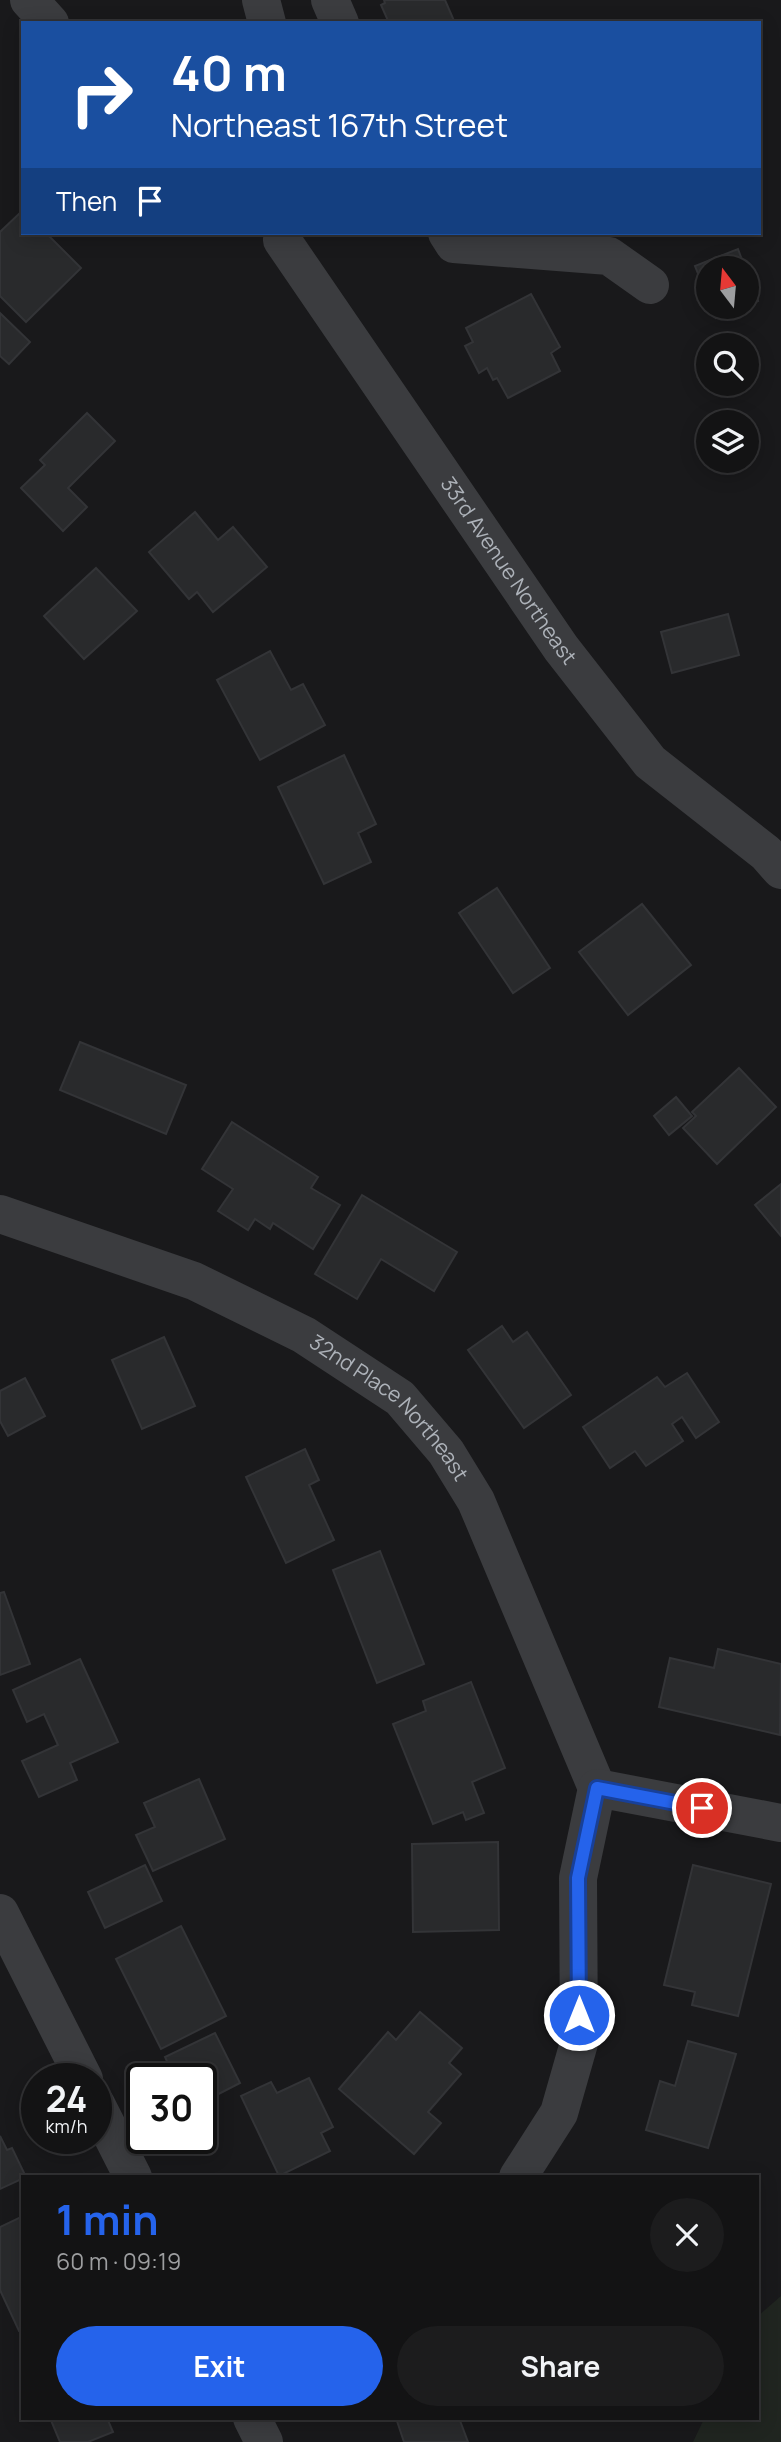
<!DOCTYPE html>
<meta charset="utf-8">
<style>
:root{--surface:#131314;--page:#1c1c1d;--text:#f1f3f6;--muted:#9d9ea0;--line:#323234;--accent:#2563eb}
body{margin:0;font-family:Manrope,sans-serif;background:var(--page);color:var(--text);height:100vh;display:flex;flex-direction:column;font-size:26px;white-space:nowrap}
*{box-sizing:border-box;margin:0}
p{font-size:23px;color:var(--muted)}
.icon{flex:none;width:38px;height:38px;fill:none;stroke:currentColor;stroke-width:2;stroke-linecap:round;stroke-linejoin:round}
.map{position:relative;flex:1;overflow:hidden}
.sheet{position:absolute;left:21px;top:2175px;width:738px;height:245px;display:flex;flex-direction:column;background:var(--surface);border-radius:0px;box-shadow:0 4px 18px #0003,0 0 0 2px var(--line)}
.sheet>*{flex:none}
.hud{position:absolute;left:21px;top:21px;width:740px;height:214px;border-radius:0px;box-shadow:0 4px 18px #0003,0 0 0 2px var(--line);background:#1a4fa0;color:#fff;overflow:hidden}
.needle{width:46px;rotate:344deg}
.fabs{position:absolute;left:696px;top:256px;display:grid;gap:14px}
.fabs a{display:grid;place-items:center;width:63px;height:63px;border-radius:50%;background:var(--surface);box-shadow:0 4px 18px #0003,0 0 0 2px var(--line);font-size:35px}
.speed{position:absolute;left:21px;top:2063px;display:flex;gap:14px;font-size:35px;font-weight:700;text-align:center}
.speed>*{display:grid;place-content:center;width:91px;height:91px;border-radius:50%;background:var(--surface);box-shadow:0 4px 18px #0003,0 0 0 2px var(--line);line-height:1}
.speed small{font-size:18px;font-weight:400}
.speed .limit{border:4px solid #111;border-radius:10px;background:#fff;color:#111}
.pin{position:absolute;display:grid;place-items:center;width:60px;height:60px;color:#fff;margin:-30px;border:4px solid #fff;border-radius:50%;box-shadow:0 2px 7px #0007}
.me{position:absolute;width:77px;margin:-38px;rotate:0deg;stroke-linejoin:round;filter:drop-shadow(0 0 5px #0008)}
.turn{display:flex;align-items:center;gap:24px;height:147px;padding:0 35px;font-size:32px}
.turn .icon{width:91px;height:91px;stroke-width:2.5}
.turn b{display:block;font-size:49px;line-height:60px}
.then{display:flex;align-items:center;height:66px;padding:0 35px;background:#0003;gap:14px;font-size:26px}
.round{display:grid;place-items:center;flex:none;width:74px;height:74px;border-radius:37px;background:var(--page)}
.summary{display:flex;align-items:center;justify-content:space-between;height:119px;padding:0 35px}
h1{font-size:42px;font-weight:700;line-height:52px;color:var(--accent)}
.action{display:flex;gap:14px;margin-top:auto;padding:14px 35px}
.action a{flex:1;height:80px;border-radius:42px;background:var(--accent);color:#fff;font-size:28px;font-weight:700;line-height:80px;text-align:center}
.action a+a{background:var(--page);color:var(--text)}
.map>svg:first-child{display:block}
</style>
<div class="map">
<svg width="781" height="2442" viewBox="0 0 781 2442">
<rect width="100%" height="100%" fill="#19191b"/>
<polygon fill="#202520" points="781,2296 781,2442 693,2442 704,2419 758,2418 758,2316"/>
<g fill="#292a2c" stroke="#333437" stroke-width="2">
<polygon points="384,0 445,0 455,23 389,23 381,5 385,3"/>
<polygon points="23,210 23,233 46,233 81,268 26,322 0,296 0,232"/>
<polygon points="738,249 745,268 709,268 709,301 695,266"/>
<polygon points="747,273 758,301 747,306"/>
<polygon points="531,294 560,347 551,353 560,371 508,398 497,378 493,380 487,368 479,373 465,346 473,342 466,328"/>
<polygon points="711,306 746,306 716,318"/>
<polygon points="0,313 30,342 9,364 0,356"/>
<polygon points="87,413 115,441 68,488 87,507 63,531 21,488 45,465 40,460"/>
<polygon points="195,512 218,540 233,527 267,567 213,612 197,592 189,599 149,552"/>
<polygon points="96,568 137,611 84,659 44,616"/>
<polygon points="728,614 739,655 672,673 661,632"/>
<polygon points="270,651 291,690 303,684 325,725 260,760 217,680"/>
<polygon points="344,755 376,824 358,833 371,862 324,884 278,787"/>
<polygon points="497,888 550,968 513,993 459,913"/>
<polygon points="642,904 691,965 628,1015 579,952"/>
<polygon points="80,1042 186,1085 166,1134 60,1090"/>
<polygon points="739,1068 776,1107 717,1164 683,1128 696,1116 692,1112"/>
<polygon points="676,1097 692,1116 669,1135 654,1116"/>
<polygon points="232,1122 318,1177 311,1188 340,1205 313,1249 273,1223 270,1229 255,1219 248,1230 218,1211 233,1189 202,1169"/>
<polygon points="781,1184 781,1236 755,1205"/>
<polygon points="362,1195 457,1252 434,1291 381,1259 357,1299 315,1274"/>
<polygon points="502,1326 513,1342 527,1332 571,1395 524,1428 468,1350"/>
<polygon points="164,1337 195,1406 142,1429 112,1360"/>
<polygon points="687,1373 719,1422 696,1438 682,1417 672,1424 683,1441 646,1466 635,1451 610,1468 583,1427 657,1377 665,1387"/>
<polygon points="25,1378 45,1416 8,1436 0,1421 0,1391"/>
<polygon points="305,1449 319,1480 309,1485 334,1540 286,1563 246,1477"/>
<polygon points="380,1551 424,1664 377,1683 333,1570"/>
<polygon points="4,1592 30,1664 0,1675 0,1593"/>
<polygon points="718,1649 781,1664 780,1735 659,1707 670,1658 714,1668"/>
<polygon points="80,1659 118,1742 70,1763 77,1780 39,1797 22,1761 58,1745 44,1714 27,1722 13,1690"/>
<polygon points="471,1682 505,1768 472,1782 484,1813 466,1820 463,1812 433,1824 393,1724 426,1711 423,1701"/>
<polygon points="199,1779 225,1839 153,1871 136,1835 155,1827 144,1803"/>
<polygon points="498,1842 499,1930 413,1932 412,1844"/>
<polygon points="145,1865 162,1901 105,1928 88,1892"/>
<polygon points="693,1865 771,1884 738,2016 692,2005 695,1992 664,1985"/>
<polygon points="181,1926 226,2016 161,2049 116,1959"/>
<polygon points="420,2012 462,2048 449,2063 461,2074 428,2112 441,2123 414,2154 339,2089 388,2032 396,2040"/>
<polygon points="215,2033 240,2083 201,2103 201,2079 175,2079 165,2057"/>
<polygon points="688,2041 736,2054 708,2148 646,2130 660,2081 675,2086"/>
<polygon points="309,2078 333,2127 321,2133 330,2151 279,2176 241,2096 271,2082 277,2093"/>
<polygon points="0,2136 7,2150 12,2148 26,2177 0,2189"/>
<polygon points="23,2216 23,2329 19,2331 0,2290 0,2227"/>
<polygon points="50,2418 107,2418 113,2432 88,2442 60,2442"/>
<polygon points="396,2418 459,2418 468,2442 404,2442"/>
</g>
<g fill="none" stroke-linecap="round" stroke-linejoin="round">
<g stroke="#3b3c3f" stroke-width="38">
<polyline points="29,0 50,23"/>
<polyline points="261,0 267,23"/>
<polyline points="330,0 340,23"/>
<path id="s1" d="M284,233L282,240L561,648L650,762L766,853L781,870"/>
<polyline points="447,233 454,244 609,256 650,285"/>
<path id="s2" d="M0,1214L194,1281L304,1335L400,1398L446,1452L476,1501L597,1788"/>
<polyline points="0,1913 84,2079"/>
<polyline points="96,2104 133,2177"/>
<polyline points="518,2177 559,2113 579,2043 578,1878 597,1788 781,1823"/>
<polyline points="252,2418 264,2442"/>
</g>
</g>
<g fill="none" stroke-linecap="round" stroke-linejoin="round">
<defs>
<polyline id="route" points="579,2015 578,1878 597,1788 702,1808"/>
</defs>
<use href="#route" stroke="#184099" stroke-width="18"/>
<use href="#route" stroke="#2563eb" stroke-width="12"/>
</g>
<g text-anchor="middle" stroke-width="7" stroke-linejoin="round" paint-order="stroke">
<g font-size="21" fill="#adb2b9" stroke="#141416">
<text dy="7" stroke="none"><textPath href="#s1" startOffset="408">33rd Avenue Northeast</textPath></text>
<text dy="7" stroke="none"><textPath href="#s2" startOffset="441">32nd Place Northeast</textPath></text>
</g>
</g>
</svg>
<div class="fabs">
<a><svg class="needle" viewBox="-14 -14 28 28"><path d="M0-13l5 13h-10z" fill="#e53935"/><path d="M0 13l5-13h-10z" fill="#9d9ea0"/></svg></a>
<a><svg class="icon" aria-label="search" viewBox="0 0 24 24"><circle cx="10" cy="10" r="6"/><path d="M15 15l6 6"/></svg></a>
<a><svg class="icon" aria-label="layers" viewBox="0 0 24 24"><path d="M12 4l9 5-9 5-9-5zM3 14l9 5 9-5"/></svg></a>
</div>
<div class="speed"><div>24<small>km/h</small></div><div class="limit">30</div></div>
<div class="pin" style="left:702px;top:1808px;background:#d93025"><svg class="icon" aria-label="arrive" viewBox="0 0 24 24"><path d="M6 21V4h12l-3 4 3 4H6"/></svg></div>
<svg class="me" style="left:579px;top:2015px" viewBox="-20 -20 40 40"><circle r="17" fill="#2563eb" stroke="#fff" stroke-width="3"/><path d="M0-11L8 9 0 5-8 9z" fill="#fff"/></svg>
<div class="hud">
<div class="turn"><svg class="icon" aria-label="right" viewBox="0 0 24 24"><path d="M7 20v-9h11M14 6l5 5-5 5"/></svg><div><b>40 m</b>Northeast 167th Street</div></div>
<div class="then">Then<svg class="icon" aria-label="arrive" viewBox="0 0 24 24"><path d="M6 21V4h12l-3 4 3 4H6"/></svg></div>
</div>
<section class="sheet">
<div class="summary"><div><h1>1 min</h1><p>60 m · 09:19</p></div><a class="round"><svg class="icon" aria-label="close" viewBox="0 0 24 24"><path d="M6 6l12 12M18 6L6 18"/></svg></a></div>
<div class="action"><a>Exit</a><a>Share</a></div>
</section>
</div>
